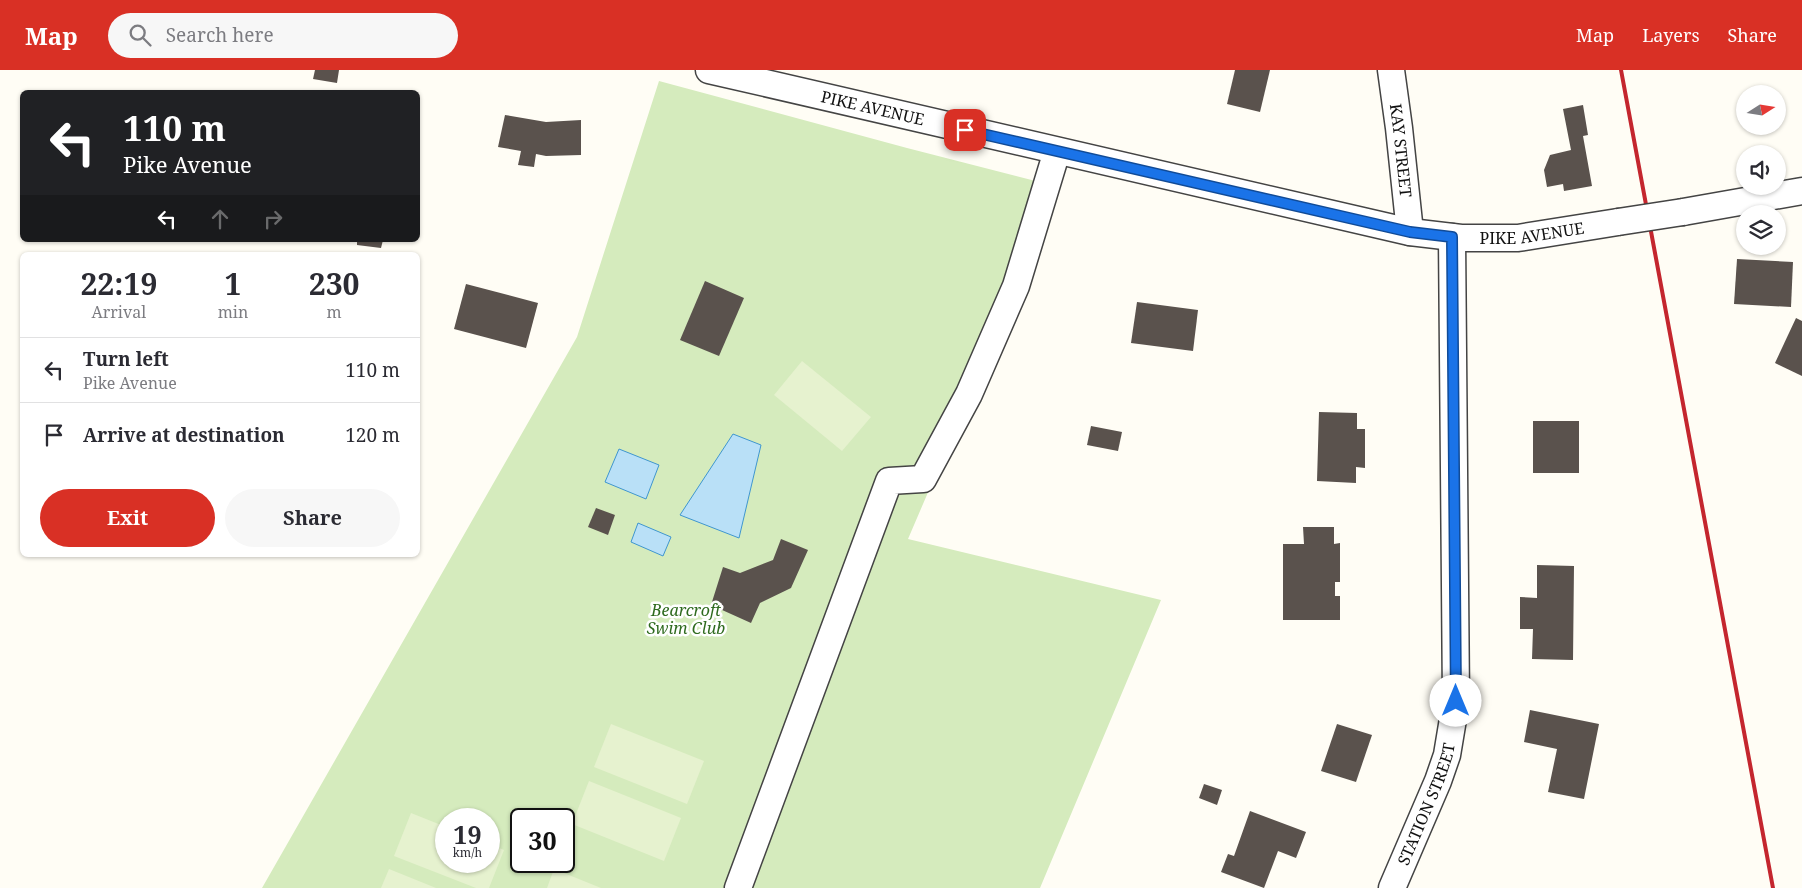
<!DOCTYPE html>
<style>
:root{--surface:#fff;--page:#f7f7f7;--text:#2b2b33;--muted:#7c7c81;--line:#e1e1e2;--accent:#d93025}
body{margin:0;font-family:"Noto Serif",serif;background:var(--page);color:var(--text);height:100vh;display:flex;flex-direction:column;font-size:19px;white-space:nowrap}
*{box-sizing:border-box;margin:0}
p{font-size:16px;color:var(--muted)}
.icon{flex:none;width:28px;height:28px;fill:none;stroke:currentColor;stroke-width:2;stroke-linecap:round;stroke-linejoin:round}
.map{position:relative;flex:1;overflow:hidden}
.drawer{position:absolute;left:20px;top:182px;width:400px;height:305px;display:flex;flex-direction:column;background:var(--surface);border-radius:8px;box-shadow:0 1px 4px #0004}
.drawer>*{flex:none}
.hud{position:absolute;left:20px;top:20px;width:400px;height:152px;border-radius:8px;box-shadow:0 1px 4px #0004;background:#202124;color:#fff;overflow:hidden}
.needle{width:32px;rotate:78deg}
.controls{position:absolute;left:1736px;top:15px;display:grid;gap:10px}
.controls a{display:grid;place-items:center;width:50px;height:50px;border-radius:50%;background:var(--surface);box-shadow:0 1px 4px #0004;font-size:25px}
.speed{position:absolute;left:435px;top:738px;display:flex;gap:10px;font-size:25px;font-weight:700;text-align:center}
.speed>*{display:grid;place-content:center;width:65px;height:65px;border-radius:50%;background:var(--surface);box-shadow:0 1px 4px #0004;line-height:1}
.speed small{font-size:12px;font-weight:400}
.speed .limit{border:2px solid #111;border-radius:8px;background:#fff;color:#111}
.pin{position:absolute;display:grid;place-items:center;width:42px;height:42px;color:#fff;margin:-21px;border-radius:10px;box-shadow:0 2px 8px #0006}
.me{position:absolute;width:55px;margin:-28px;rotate:0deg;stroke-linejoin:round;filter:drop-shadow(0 0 4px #0008)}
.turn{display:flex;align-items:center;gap:18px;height:105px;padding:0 20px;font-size:22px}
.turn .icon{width:65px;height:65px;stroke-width:2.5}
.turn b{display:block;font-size:35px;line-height:42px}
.lanes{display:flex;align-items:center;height:48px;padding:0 20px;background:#0003;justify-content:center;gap:25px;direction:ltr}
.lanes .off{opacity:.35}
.eta{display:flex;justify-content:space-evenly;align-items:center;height:85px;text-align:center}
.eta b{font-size:30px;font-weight:700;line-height:35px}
.cta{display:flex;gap:10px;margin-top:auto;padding:10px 20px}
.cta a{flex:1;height:58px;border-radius:30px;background:var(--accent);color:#fff;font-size:20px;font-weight:700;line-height:58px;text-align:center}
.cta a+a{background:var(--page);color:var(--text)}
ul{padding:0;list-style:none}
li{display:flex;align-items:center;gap:15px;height:65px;padding:0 20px;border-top:1px solid var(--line)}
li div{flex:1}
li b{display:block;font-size:19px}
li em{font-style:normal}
header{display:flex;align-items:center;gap:30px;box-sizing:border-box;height:70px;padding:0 25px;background:var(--accent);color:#fff}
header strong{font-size:24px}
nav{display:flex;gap:28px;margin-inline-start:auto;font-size:18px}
.search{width:350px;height:45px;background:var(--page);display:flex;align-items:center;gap:12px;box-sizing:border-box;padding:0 18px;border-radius:28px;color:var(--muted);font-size:19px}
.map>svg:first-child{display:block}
</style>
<header>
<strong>Map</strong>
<div class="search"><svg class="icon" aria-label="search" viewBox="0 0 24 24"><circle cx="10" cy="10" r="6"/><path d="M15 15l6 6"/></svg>Search here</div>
<nav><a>Map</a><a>Layers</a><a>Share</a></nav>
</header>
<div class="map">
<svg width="1802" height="818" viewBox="0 0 1802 818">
<rect width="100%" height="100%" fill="#fffdf5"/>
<path fill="#d5ebbd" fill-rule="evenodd" d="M659,11L907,78L1059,117L908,469L1161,530L1040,818H262L577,267ZM446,749H489V791H446ZM521,749H564V791H521Z"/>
<g fill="#e6f2cf">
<polygon points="802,291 871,347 842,381 774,325"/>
<polygon points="611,654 704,691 687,734 594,697"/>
<polygon points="589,711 681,748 664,791 572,754"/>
<polygon points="411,743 446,757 446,791 489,791 489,774 504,780 489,818 476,818 394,786"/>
<polygon points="389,799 436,818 381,818"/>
<polygon points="554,799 601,818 547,818"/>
</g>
<g fill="#b9e0f7" stroke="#3f96cf">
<polygon points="733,364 761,375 739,468 680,445"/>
<polygon points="619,379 659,395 646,429 605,412"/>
<polygon points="638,453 671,467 663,486 631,472"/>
</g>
<g fill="#5a524d">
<polygon points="315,0 339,0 337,13 313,9"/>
<polygon points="1235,0 1270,0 1260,42 1227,34"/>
<polygon points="1583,35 1588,65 1583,66 1592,116 1564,121 1563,114 1547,117 1544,100 1550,85 1571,80 1563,39"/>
<polygon points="505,45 546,52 581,50 581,85 546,86 536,84 534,97 518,95 521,81 498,77"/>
<polygon points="357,170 383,170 381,178 357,175"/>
<polygon points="1737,189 1793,192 1791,237 1734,234"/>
<polygon points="705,211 744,228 719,286 680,270"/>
<polygon points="466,214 538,233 526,278 454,259"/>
<polygon points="1137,232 1198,240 1193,281 1131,273"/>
<polygon points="1796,248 1802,251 1802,306 1775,293"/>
<polygon points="1319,342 1357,343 1357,359 1365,359 1365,398 1356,397 1356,413 1317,411"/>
<rect x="1533" y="351" width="46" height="52"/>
<polygon points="1091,356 1122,362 1118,381 1087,375"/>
<polygon points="596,438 615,445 608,465 588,457"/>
<polygon points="1303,457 1334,457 1334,474 1340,473 1340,512 1335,512 1335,526 1340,526 1340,550 1283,550 1283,474 1304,474"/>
<polygon points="781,469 808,480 791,518 760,533 751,553 711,535 723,497 740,503 773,490"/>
<polygon points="1537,495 1574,496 1573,590 1532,589 1533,559 1520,559 1520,527 1537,528"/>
<polygon points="1530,640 1599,654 1584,729 1548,722 1557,679 1524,672"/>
<polygon points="1337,654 1372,665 1356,712 1321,701"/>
<polygon points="1204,714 1222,720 1217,735 1199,728"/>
<polygon points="1250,741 1306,762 1296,788 1278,781 1264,818 1221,802 1228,784 1234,786"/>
</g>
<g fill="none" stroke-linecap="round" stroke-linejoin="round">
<defs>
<g id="minor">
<path id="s1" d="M709,0L1410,162L1461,168H1518L1618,152"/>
<path id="s2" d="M1391,0L1399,58L1410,162"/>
<polyline points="1683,142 1802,121"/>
<polyline points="738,818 889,411 923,409 969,324 1016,216 1057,81"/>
<path id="s3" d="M1392,818L1438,711L1447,685L1456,631L1452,167"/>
</g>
</defs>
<use href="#minor" stroke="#444" stroke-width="29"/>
<use href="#minor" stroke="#fff" stroke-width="26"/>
<polyline stroke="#c4262e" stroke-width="4" points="1621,0 1773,818"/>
<defs>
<polyline id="minor-bridge" points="1618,152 1683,142"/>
</defs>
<use href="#minor-bridge" stroke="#444" stroke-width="29" stroke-linecap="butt"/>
<use href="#minor-bridge" stroke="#fff" stroke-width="26"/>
</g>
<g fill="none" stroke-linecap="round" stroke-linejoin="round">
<defs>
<polyline id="route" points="965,60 1410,162 1452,167 1456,631"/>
</defs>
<use href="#route" stroke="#114b97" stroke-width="12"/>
<use href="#route" stroke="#1a73e8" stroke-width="9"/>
</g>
<g text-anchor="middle" stroke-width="5" stroke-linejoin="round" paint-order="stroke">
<g font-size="16" fill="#111" stroke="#fff">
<text dy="6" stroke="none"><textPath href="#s1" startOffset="168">PIKE AVENUE</textPath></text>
<text dy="6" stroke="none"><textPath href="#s2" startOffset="81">KAY STREET</textPath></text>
<text dy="6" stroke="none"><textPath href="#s1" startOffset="842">PIKE AVENUE</textPath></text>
<text dy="6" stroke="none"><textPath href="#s3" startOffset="91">STATION STREET</textPath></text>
</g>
<g font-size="16" font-style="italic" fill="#2f6b1f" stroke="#fff">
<text x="686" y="546">Bearcroft<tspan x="686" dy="18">Swim Club</tspan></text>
</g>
</g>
</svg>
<div class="controls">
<a><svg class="needle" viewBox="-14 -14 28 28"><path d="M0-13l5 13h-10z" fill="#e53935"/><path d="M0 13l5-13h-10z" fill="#7c7c81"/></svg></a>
<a><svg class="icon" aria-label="sound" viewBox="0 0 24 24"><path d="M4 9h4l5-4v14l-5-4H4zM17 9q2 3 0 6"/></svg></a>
<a><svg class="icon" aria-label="layers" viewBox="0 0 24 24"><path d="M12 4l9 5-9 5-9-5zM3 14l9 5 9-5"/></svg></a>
</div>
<div class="speed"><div>19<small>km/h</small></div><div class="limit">30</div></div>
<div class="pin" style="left:965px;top:60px;background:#d93025"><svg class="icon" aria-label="arrive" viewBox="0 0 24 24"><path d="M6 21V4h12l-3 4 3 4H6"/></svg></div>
<svg class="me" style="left:1456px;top:631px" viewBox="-20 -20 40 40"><circle r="19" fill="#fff"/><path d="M0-13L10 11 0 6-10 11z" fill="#1a73e8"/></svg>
<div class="hud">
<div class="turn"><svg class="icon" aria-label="left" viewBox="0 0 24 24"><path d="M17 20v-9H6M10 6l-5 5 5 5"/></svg><div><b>110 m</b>Pike Avenue</div></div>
<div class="lanes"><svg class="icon" aria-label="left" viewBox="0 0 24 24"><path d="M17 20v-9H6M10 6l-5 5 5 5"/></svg><svg class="icon off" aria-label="ahead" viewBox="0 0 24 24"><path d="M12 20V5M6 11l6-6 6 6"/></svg><svg class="icon off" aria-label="right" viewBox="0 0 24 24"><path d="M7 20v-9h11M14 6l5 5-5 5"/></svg></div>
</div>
<section class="drawer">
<div class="eta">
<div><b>22:19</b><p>Arrival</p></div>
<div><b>1</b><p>min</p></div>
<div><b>230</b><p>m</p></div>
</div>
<ul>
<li><svg class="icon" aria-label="left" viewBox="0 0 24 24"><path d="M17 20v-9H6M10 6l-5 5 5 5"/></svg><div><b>Turn left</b><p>Pike Avenue</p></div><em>110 m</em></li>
<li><svg class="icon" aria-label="arrive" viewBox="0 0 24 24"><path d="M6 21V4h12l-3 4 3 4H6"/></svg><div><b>Arrive at destination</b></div><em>120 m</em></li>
</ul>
<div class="cta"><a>Exit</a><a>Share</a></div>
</section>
</div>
